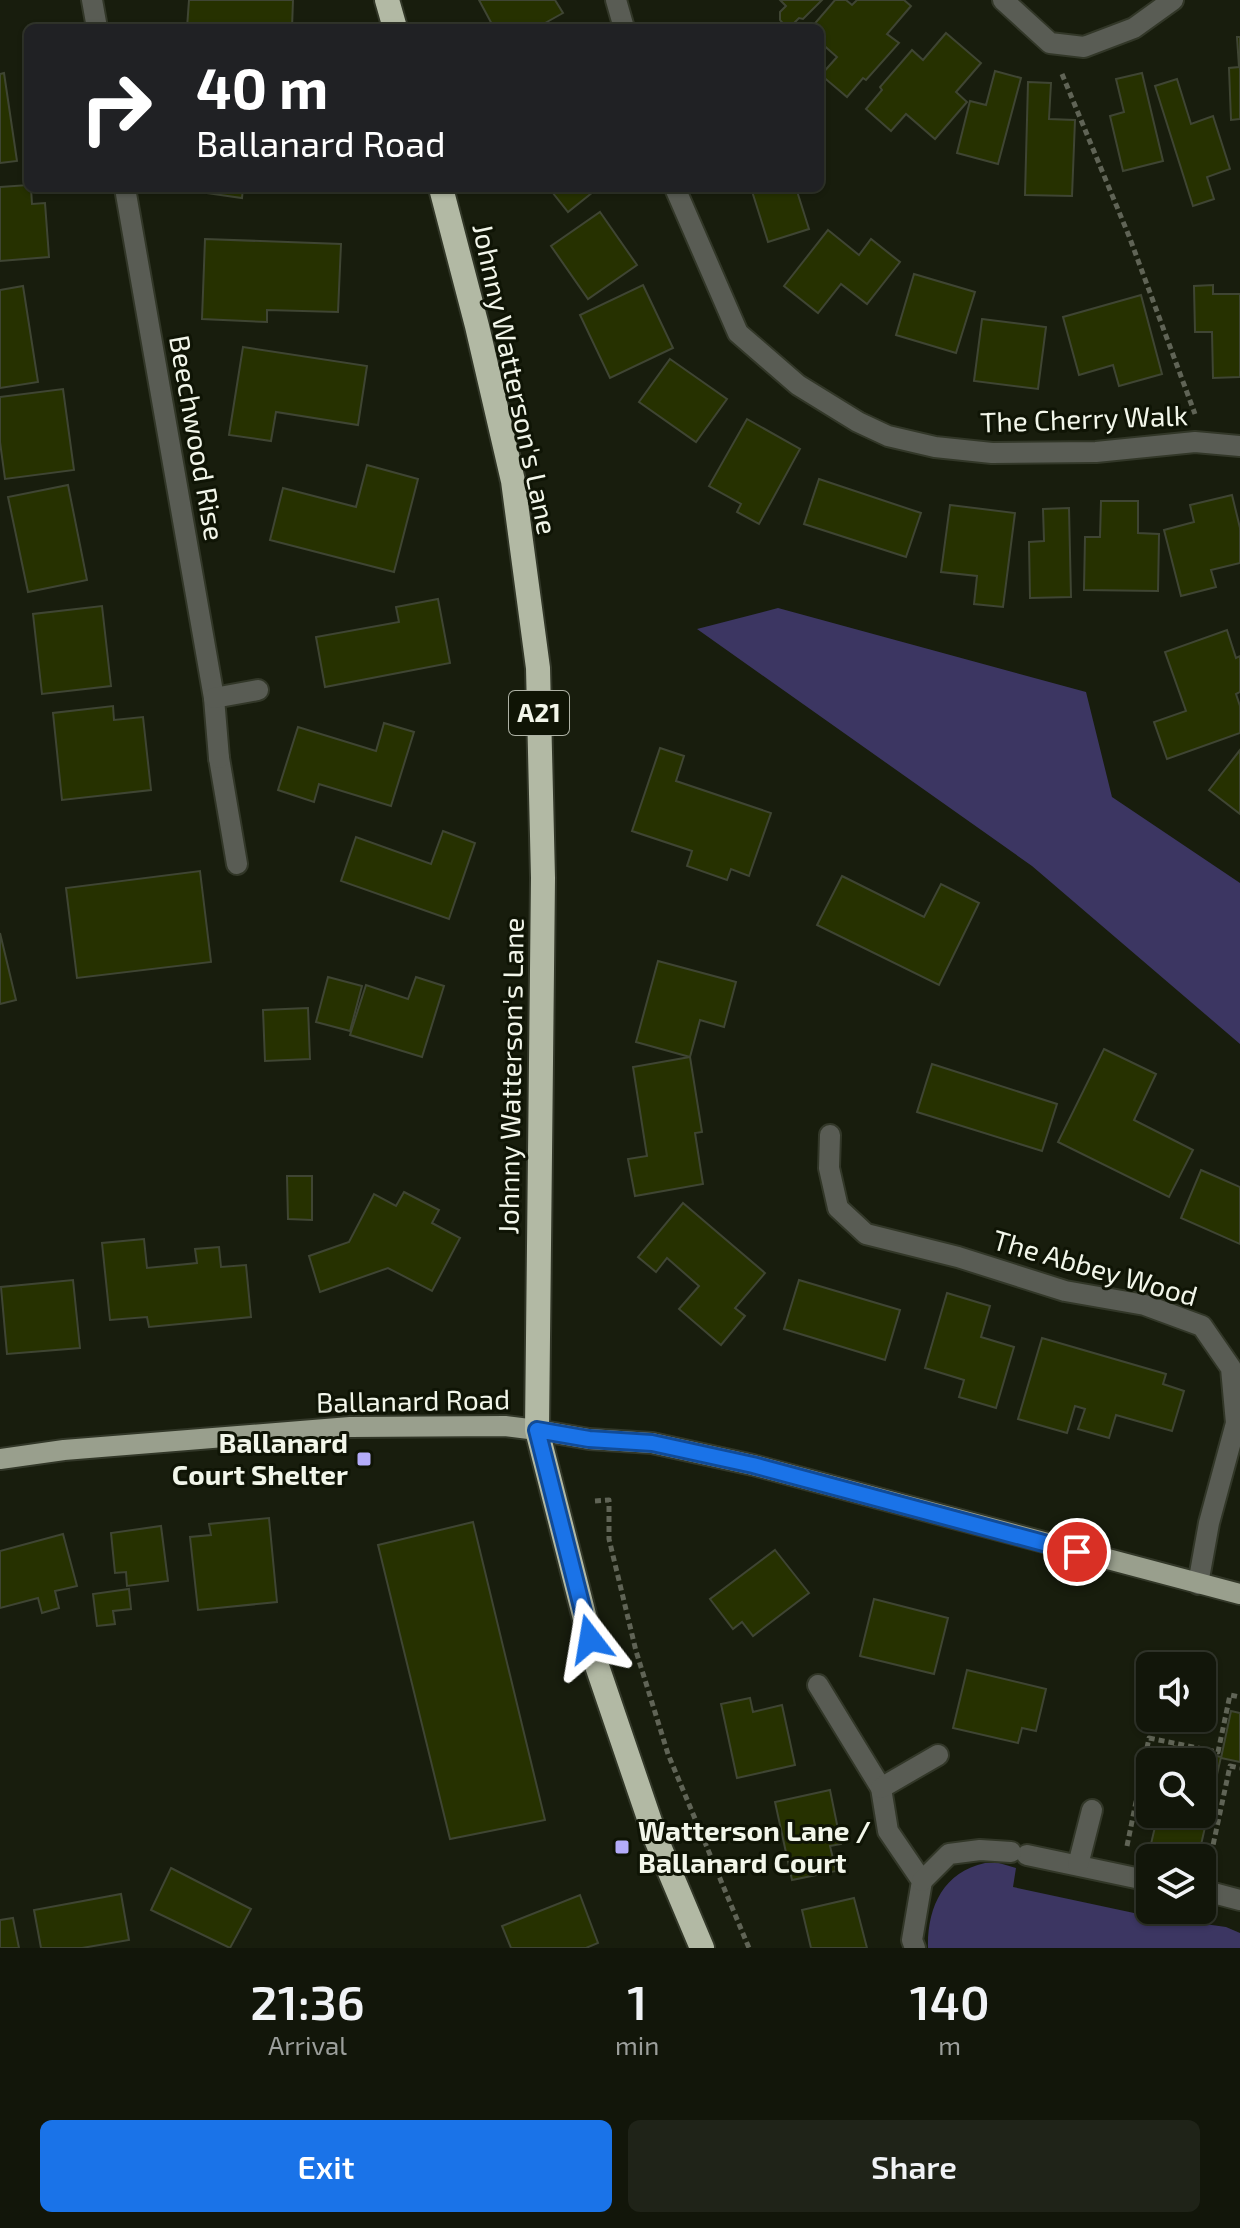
<!DOCTYPE html>
<style>
:root{--surface:#12160a;--page:#1f2318;--text:#f1f3f6;--muted:#9c9f9c;--line:#31352b;--accent:#1a73e8}
body{margin:0;font-family:"Exo 2",sans-serif;background:var(--page);color:var(--text);height:100vh;display:flex;flex-direction:column;font-size:30px;white-space:nowrap}
*{box-sizing:border-box;margin:0}
p{font-size:26px;color:var(--muted)}
.icon{flex:none;width:44px;height:44px;fill:none;stroke:currentColor;stroke-width:2;stroke-linecap:round;stroke-linejoin:round}
.map{position:relative;height:1948px;overflow:hidden}
.sheet{display:flex;flex-direction:column;background:var(--surface);flex:1}
.sheet>*{flex:none}
.banner{position:absolute;left:24px;top:24px;width:800px;height:168px;border-radius:12px;box-shadow:0 2px 6px #0004,0 0 0 2px var(--line);background:#202124;color:#fff;overflow:hidden}
.buttons{position:absolute;left:1136px;top:1652px;display:grid;gap:16px}
.buttons a{display:grid;place-items:center;width:80px;height:80px;border-radius:12px;background:var(--surface);box-shadow:0 2px 6px #0004,0 0 0 2px var(--line);font-size:40px}
.pin{position:absolute;display:grid;place-items:center;width:68px;height:68px;color:#fff;margin:-34px;border:4px solid #fff;border-radius:50%;box-shadow:0 2px 8px #0007}
.me{position:absolute;width:88px;margin:-44px;rotate:346deg;stroke-linejoin:round;filter:drop-shadow(0 0 6px #0008)}
.turn{display:flex;align-items:center;gap:28px;height:168px;padding:0 40px;font-size:36px}
.turn .icon{width:104px;height:104px;stroke-width:2.5}
.turn b{display:block;font-size:56px;line-height:68px}
.eta{display:flex;justify-content:space-evenly;align-items:center;height:136px;text-align:center}
.eta b{font-size:48px;font-weight:600;line-height:56px}
.primary-button{display:flex;gap:16px;margin-top:auto;padding:16px 40px}
.primary-button a{flex:1;height:92px;border-radius:12px;background:var(--accent);color:#fff;font-size:32px;font-weight:600;line-height:92px;text-align:center}
.primary-button a+a{background:var(--page);color:var(--text)}
.map>svg:first-child{display:block}
</style>
<div class="map">
<svg width="1240" height="1948" viewBox="0 0 1240 1948">
<rect width="100%" height="100%" fill="#181d0d"/>
<g fill="#3c3662">
<polygon points="778,608 1086,692 1112,797 1240,883 1240,1044 1032,866 697,629"/>
<path d="M985,1863H999L1016,1868L1013,1887L1148,1916L1226,1927L1240,1933V1948H928C927,1908 943,1872 985,1863Z"/>
</g>
<g fill="#263100" stroke="#3f4533" stroke-width="2">
<polygon points="189,0 293,0 292,28 187,28"/>
<polygon points="479,0 555,0 563,13 536,28 494,28"/>
<polygon points="780,0 822,0 803,19 799,18 793,24 785,26 780,20 780,12 786,6"/>
<polygon points="835,0 846,0 852,5 857,0 904,0 911,6 887,34 899,43 866,80 863,78 847,97 821,75 837,57 820,42 820,28 811,28"/>
<polygon points="946,33 981,63 956,92 967,102 935,139 906,114 891,131 866,109 882,90 880,87 912,50 923,60"/>
<polygon points="1237,37 1240,37 1240,119 1231,120 1229,68 1239,67"/>
<polygon points="995,71 1021,78 998,164 957,153 970,101 986,105"/>
<polygon points="4,73 17,161 0,163 0,74"/>
<polygon points="1142,73 1163,161 1123,171 1110,116 1124,112 1116,79"/>
<polygon points="1177,79 1191,124 1213,116 1230,169 1207,177 1214,199 1193,206 1155,86"/>
<polygon points="1028,82 1051,83 1049,119 1075,120 1072,196 1025,195"/>
<polygon points="28,185 28,188 31,188 32,204 45,203 49,257 0,261 0,187"/>
<polygon points="199,188 243,188 242,198 199,192"/>
<polygon points="549,188 598,188 568,212"/>
<polygon points="751,188 796,188 809,229 768,242"/>
<polygon points="600,212 637,265 588,299 551,246"/>
<polygon points="828,230 859,255 871,239 900,262 867,304 841,284 818,313 784,286"/>
<polygon points="205,239 341,244 338,312 267,310 267,322 202,319"/>
<polygon points="914,274 975,292 956,353 896,335"/>
<polygon points="643,285 673,348 610,378 580,315"/>
<polygon points="1213,285 1213,294 1240,294 1240,377 1213,378 1212,332 1195,332 1194,286"/>
<polygon points="23,286 38,382 0,388 0,290"/>
<polygon points="1141,295 1162,374 1119,386 1113,365 1079,375 1063,317"/>
<polygon points="982,319 1046,327 1038,389 974,381"/>
<polygon points="243,347 367,366 358,425 276,412 271,441 229,435"/>
<polygon points="670,359 727,399 696,442 639,402"/>
<polygon points="63,389 74,470 5,479 0,442 0,397"/>
<polygon points="747,419 800,449 759,524 737,512 741,504 709,486"/>
<polygon points="367,465 418,479 394,572 270,540 283,488 356,507"/>
<polygon points="819,479 921,513 906,557 804,524"/>
<polygon points="68,485 87,580 28,592 8,497"/>
<polygon points="1232,495 1240,528 1240,563 1211,570 1216,587 1181,596 1164,530 1194,522 1190,505"/>
<polygon points="1101,501 1138,501 1138,533 1159,534 1158,591 1084,590 1085,537 1100,537"/>
<polygon points="950,505 1015,513 1003,607 974,604 977,576 941,572"/>
<polygon points="1069,508 1071,597 1030,598 1029,542 1044,541 1043,509"/>
<polygon points="438,599 450,663 325,687 316,637 399,622 396,607"/>
<polygon points="102,606 111,686 42,694 33,614"/>
<polygon points="1227,630 1236,658 1240,656 1240,692 1236,694 1240,706 1240,733 1167,759 1154,722 1186,711 1165,652"/>
<polygon points="113,706 114,720 143,717 151,790 62,800 53,713"/>
<polygon points="384,723 414,732 391,806 319,784 314,802 278,790 298,727 376,751"/>
<polygon points="660,748 684,756 676,781 771,813 749,876 731,869 727,880 687,866 692,851 632,831"/>
<polygon points="1240,750 1240,814 1209,790"/>
<polygon points="443,831 475,843 449,919 341,881 356,837 431,864"/>
<polygon points="200,871 211,962 77,978 66,888"/>
<polygon points="842,876 924,917 941,884 979,903 939,985 817,925"/>
<polygon points="0,933 16,1000 0,1004"/>
<polygon points="658,961 736,982 724,1027 700,1020 690,1057 636,1042"/>
<polygon points="328,977 362,986 350,1031 316,1022"/>
<polygon points="416,977 444,986 422,1057 350,1035 366,985 408,999"/>
<polygon points="308,1008 310,1059 265,1061 263,1010"/>
<polygon points="1104,1049 1156,1074 1134,1120 1193,1150 1169,1197 1058,1142"/>
<polygon points="690,1057 702,1132 695,1133 703,1184 635,1196 628,1159 647,1156 633,1067"/>
<polygon points="932,1064 1057,1104 1042,1151 917,1112"/>
<polygon points="1201,1170 1240,1187 1240,1244 1181,1218"/>
<polygon points="287,1176 312,1176 312,1220 288,1219"/>
<polygon points="404,1192 439,1210 432,1223 460,1238 432,1291 388,1268 320,1292 309,1256 349,1242 374,1194 396,1206"/>
<polygon points="683,1203 765,1273 735,1308 745,1316 721,1345 679,1309 699,1286 667,1258 656,1272 638,1257"/>
<polygon points="144,1239 147,1268 197,1263 195,1249 219,1247 221,1267 246,1265 251,1317 149,1327 147,1317 110,1320 102,1243"/>
<polygon points="73,1280 80,1348 7,1354 1,1287"/>
<polygon points="799,1280 900,1310 885,1360 784,1329"/>
<polygon points="947,1293 990,1306 981,1337 1014,1347 996,1408 959,1397 964,1380 925,1368"/>
<polygon points="1042,1338 1166,1374 1163,1384 1184,1391 1172,1431 1116,1415 1109,1438 1078,1429 1085,1409 1075,1406 1067,1433 1018,1419"/>
<polygon points="269,1518 277,1602 198,1610 190,1537 211,1535 209,1524"/>
<polygon points="473,1522 545,1820 450,1839 378,1545"/>
<polygon points="161,1526 168,1581 127,1586 126,1572 115,1573 111,1533"/>
<polygon points="63,1534 77,1586 55,1591 59,1608 42,1613 38,1598 0,1608 0,1551"/>
<polygon points="775,1550 809,1593 753,1636 742,1622 733,1629 710,1599"/>
<polygon points="129,1589 131,1609 113,1611 115,1624 97,1626 93,1594"/>
<polygon points="874,1599 948,1618 934,1674 860,1656"/>
<polygon points="967,1670 1046,1689 1036,1731 1022,1728 1018,1743 953,1728"/>
<polygon points="750,1698 753,1712 782,1705 795,1765 737,1778 721,1704"/>
<polygon points="1231,1711 1240,1713 1240,1762 1221,1758"/>
<polygon points="1174,1746 1221,1757 1198,1858 1150,1858 1150,1862 1147,1861 1158,1814 1202,1814 1202,1762 1170,1762"/>
<polygon points="830,1790 841,1844 830,1846 836,1871 792,1880 775,1802"/>
<polygon points="171,1868 251,1909 230,1948 151,1910"/>
<polygon points="121,1894 129,1940 82,1948 41,1948 34,1910"/>
<polygon points="580,1895 598,1943 586,1948 511,1948 502,1926"/>
<polygon points="854,1898 867,1948 811,1948 802,1910"/>
<polygon points="13,1918 19,1948 0,1948 0,1920"/>
</g>
<g fill="none" stroke-linecap="round" stroke-linejoin="round">
<defs>
<polyline id="lane" points="219,758 237,864"/>
<g id="street">
<polyline points="92,0 97,28"/>
<polyline points="616,0 624,28"/>
<polyline points="1003,0 1050,43 1084,47 1134,28 1173,0"/>
<polyline points="125,188 214,698 219,758"/>
<polyline points="675,188 738,333 798,385 858,422 888,436 935,447 992,453 1096,452 1195,442 1240,446"/>
<polyline points="214,698 258,690"/>
<polyline points="830,1135 829,1168 838,1208 866,1234 958,1257 1065,1291 1145,1305 1202,1326 1231,1368 1236,1423 1209,1523 1198,1584"/>
<polyline points="818,1685 881,1788 888,1831 922,1881 912,1940 915,1948"/>
<polyline points="881,1788 938,1755"/>
<polyline points="1027,1855 1150,1881"/>
<polyline points="1078,1865 1092,1810"/>
<polyline points="922,1881 949,1854 980,1850 1011,1852"/>
<polyline points="1202,1890 1240,1900"/>
</g>
<polyline id="primary" points="0,1459 64,1450 350,1427 505,1426 537,1430 589,1439 652,1443 753,1465 1240,1594"/>
<g id="highway">
<polyline points="387,0 395,28"/>
<polyline points="441,188 477,326 513,481 538,668 543,878 537,1430 597,1666 656,1839 702,1948"/>
</g>
</defs>
<use href="#lane" stroke="#323728" stroke-width="24"/>
<use href="#street" stroke="#323728" stroke-width="24"/>
<use href="#primary" stroke="#323728" stroke-width="24"/>
<use href="#highway" stroke="#323728" stroke-width="28"/>
<g stroke="#606456" stroke-width="5" stroke-dasharray="6 4" stroke-linecap="butt">
<polyline points="1062,74 1129,236 1195,414"/>
<polyline points="595,1501 609,1500 609,1539 636,1651 668,1754 749,1948"/>
<polyline points="1127,1846 1149,1738 1218,1752 1230,1695 1240,1697"/>
<polyline points="1209,1864 1230,1766 1240,1768"/>
</g>
<use href="#lane" stroke="#595c54" stroke-width="20"/>
<use href="#street" stroke="#595c54" stroke-width="20"/>
<use href="#primary" stroke="#999f8d" stroke-width="20"/>
<use href="#highway" stroke="#b2b9a4" stroke-width="24"/>
</g>
<g fill="none" stroke-linecap="round" stroke-linejoin="round">
<defs>
<polyline id="route" points="590,1639 537,1430 589,1439 652,1443 753,1465 1077,1552"/>
</defs>
<use href="#route" stroke="#114b97" stroke-width="20"/>
<use href="#route" stroke="#1a73e8" stroke-width="14"/>
</g>
<g fill="#b4acf9" stroke="#0f1405" stroke-width="3">
<rect x="356" y="1451" width="16" height="16" rx="4"/>
<rect x="614" y="1839" width="16" height="16" rx="4"/>
</g>
<g text-anchor="middle" stroke-width="6" stroke-linejoin="round" paint-order="stroke">
<rect fill="#0f1405" stroke="#aeb2a5" stroke-width="2" x="509" y="691" width="60" height="44" rx="6"/>
<g font-size="26" font-weight="bold" fill="#f2f6ea">
<text x="539" y="722">A21</text>
</g>
<g font-size="28" fill="#f2f6ea" stroke="#0f1405">
<text transform="translate(515 379) rotate(78)" y="10">Johnny Watterson's Lane</text>
<text transform="translate(1084 419) rotate(-2)" y="10">The Cherry Walk</text>
<text transform="translate(197 438) rotate(80)" y="10">Beechwood Rise</text>
<text transform="translate(511 1076) rotate(-89)" y="10">Johnny Watterson's Lane</text>
<text transform="translate(1095 1268) rotate(16)" y="10">The Abbey Wood</text>
<text transform="translate(413 1401) rotate(-1)" y="10">Ballanard Road</text>
</g>
<g font-size="28" font-weight="bold" fill="#f2f6ea" stroke="#0f1405" text-anchor="end">
<text x="348" y="1453">Ballanard<tspan x="348" dy="32">Court Shelter</tspan></text>
<text x="638" y="1841" text-anchor="start">Watterson Lane /<tspan x="638" dy="32">Ballanard Court</tspan></text>
</g>
</g>
</svg>
<div class="buttons">
<a><svg class="icon" aria-label="sound" viewBox="0 0 24 24"><path d="M4 9h4l5-4v14l-5-4H4zM17 9q2 3 0 6"/></svg></a>
<a><svg class="icon" aria-label="search" viewBox="0 0 24 24"><circle cx="10" cy="10" r="6"/><path d="M15 15l6 6"/></svg></a>
<a><svg class="icon" aria-label="layers" viewBox="0 0 24 24"><path d="M12 4l9 5-9 5-9-5zM3 14l9 5 9-5"/></svg></a>
</div>
<div class="pin" style="left:1077px;top:1552px;background:#d93025"><svg class="icon" aria-label="arrive" viewBox="0 0 24 24"><path d="M6 21V4h12l-3 4 3 4H6"/></svg></div>
<svg class="me" style="left:590px;top:1639px" viewBox="-20 -20 40 40"><path d="M0-17L14 15 0 8-14 15z" fill="#1a73e8" stroke="#fff" stroke-width="4"/></svg>
<div class="banner">
<div class="turn"><svg class="icon" aria-label="right" viewBox="0 0 24 24"><path d="M7 20v-9h11M14 6l5 5-5 5"/></svg><div><b>40 m</b>Ballanard Road</div></div>
</div>
</div>
<section class="sheet">
<div class="eta">
<div><b>21:36</b><p>Arrival</p></div>
<div><b>1</b><p>min</p></div>
<div><b>140</b><p>m</p></div>
</div>
<div class="primary-button"><a>Exit</a><a>Share</a></div>
</section>
